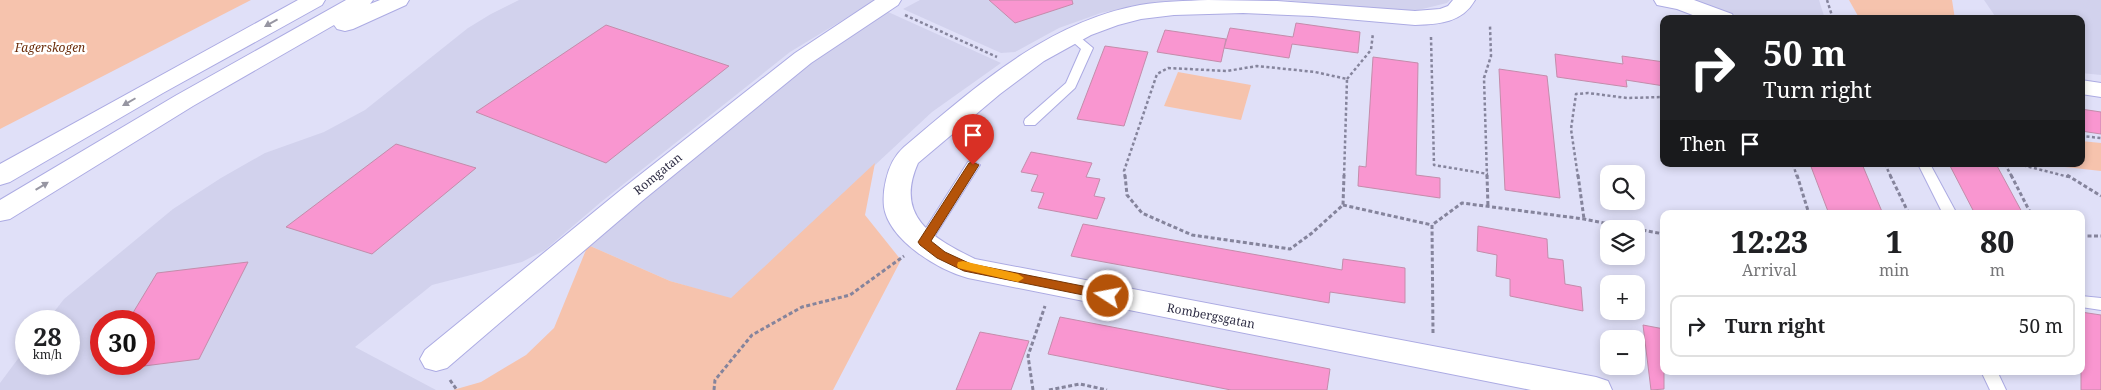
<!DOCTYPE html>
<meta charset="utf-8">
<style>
:root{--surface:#fff;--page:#f6f6f6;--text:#202124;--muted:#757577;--line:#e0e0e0}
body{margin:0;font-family:"Noto Serif",serif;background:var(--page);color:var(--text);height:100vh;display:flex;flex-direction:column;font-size:19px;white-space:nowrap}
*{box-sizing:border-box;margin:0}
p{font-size:16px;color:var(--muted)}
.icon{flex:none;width:28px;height:28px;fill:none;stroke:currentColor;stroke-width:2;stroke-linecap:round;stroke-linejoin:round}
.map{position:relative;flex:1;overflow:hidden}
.sheet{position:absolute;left:1660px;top:210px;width:425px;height:165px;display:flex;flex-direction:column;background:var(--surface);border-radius:10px;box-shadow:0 2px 8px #0003}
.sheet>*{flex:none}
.banner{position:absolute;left:1660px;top:15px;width:425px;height:152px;border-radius:10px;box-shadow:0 2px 8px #0003;background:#202124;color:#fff;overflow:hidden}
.fabs{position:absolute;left:1600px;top:165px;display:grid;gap:10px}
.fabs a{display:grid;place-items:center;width:45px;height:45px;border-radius:10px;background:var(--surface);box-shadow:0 2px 8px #0003;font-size:25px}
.speed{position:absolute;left:15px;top:310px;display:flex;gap:10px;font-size:25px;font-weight:700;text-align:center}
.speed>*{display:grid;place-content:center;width:65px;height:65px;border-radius:50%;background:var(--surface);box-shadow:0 2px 8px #0003;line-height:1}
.speed small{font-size:12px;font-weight:400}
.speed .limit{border:8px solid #d22;background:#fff;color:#111}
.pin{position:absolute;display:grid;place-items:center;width:42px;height:42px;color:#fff;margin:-51px -21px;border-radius:50% 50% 50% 0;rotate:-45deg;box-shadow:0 0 5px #0007}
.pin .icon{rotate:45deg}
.me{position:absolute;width:55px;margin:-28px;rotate:281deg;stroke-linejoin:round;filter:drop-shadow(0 0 4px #0008)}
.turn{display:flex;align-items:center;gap:18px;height:105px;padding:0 20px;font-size:22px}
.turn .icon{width:65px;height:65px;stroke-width:2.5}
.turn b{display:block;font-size:35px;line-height:42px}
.then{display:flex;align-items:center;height:48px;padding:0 20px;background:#0003;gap:10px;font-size:19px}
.eta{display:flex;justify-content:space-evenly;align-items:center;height:85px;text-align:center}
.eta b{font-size:30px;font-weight:800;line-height:35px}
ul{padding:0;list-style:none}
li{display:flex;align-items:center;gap:15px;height:62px;margin:0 10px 8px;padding:0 10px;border:2px solid var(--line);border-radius:10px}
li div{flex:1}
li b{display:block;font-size:19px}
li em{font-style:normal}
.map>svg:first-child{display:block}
</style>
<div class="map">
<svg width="2101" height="390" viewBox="0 0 2101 390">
<rect width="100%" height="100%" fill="#e0e0f8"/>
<g fill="#d2d2ed" fill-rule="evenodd">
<path d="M519,0H876L790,52L601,202L545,250L522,262L432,285L355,347L436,390H0V383L26,348V364H69V321H47L64,299L173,209L221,178L265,153L324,132L365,110L468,28L491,14ZM101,321H144V364H101Z"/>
<polygon points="920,0 1177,0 1134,6 1101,13 1059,28 1015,52 1001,53 903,9"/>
<polygon points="1283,0 1450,0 1447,3 1410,12"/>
<polygon points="1694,0 1819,0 1825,19 1746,19"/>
<polygon points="1984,0 2101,0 2101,75 2081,73 2081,19 1997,19"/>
<polygon points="886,11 1001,63 932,112 731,299 670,281 588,245 736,121 842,39"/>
</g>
<g fill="#f6c3ad">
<polygon points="0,0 251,0 0,129"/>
<polygon points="1849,0 1952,0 1955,19 1863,19 1858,16"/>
<polygon points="1178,72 1251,85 1241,120 1164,106"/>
<polygon points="2081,141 2101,143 2101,171 2038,164 2081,164"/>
<polygon points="875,163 865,215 901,260 833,390 453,390 481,382 526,355 554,328 588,245 670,281 731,298"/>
</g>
<g fill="#f996d0" stroke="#c48cab">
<polygon points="989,0 1072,0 1073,4 1015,23"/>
<polygon points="1296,23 1360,32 1358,53 1292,44 1289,58 1224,48 1230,28 1293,37"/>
<polygon points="606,25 729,66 606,163 476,112"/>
<polygon points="1165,30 1226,39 1221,62 1157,52"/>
<polygon points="1105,46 1148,52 1124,126 1077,119"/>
<polygon points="1555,54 1623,64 1622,56 1664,62 1664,86 1626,80 1627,87 1557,77"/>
<polygon points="1373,57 1418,63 1416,175 1440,178 1440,198 1358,186 1359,166 1366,167"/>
<polygon points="1499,69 1547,76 1560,198 1505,190"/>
<polygon points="2081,109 2101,112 2101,134 2081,131"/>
<polygon points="396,144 476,168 372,254 286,227"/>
<polygon points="1031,152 1092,163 1086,177 1100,179 1094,196 1105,198 1097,219 1038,208 1044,193 1031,191 1038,175 1021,172"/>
<polygon points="1810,164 1862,164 1883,214 1829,214"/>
<polygon points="1949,164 1996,164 2023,214 1975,214"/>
<polygon points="1083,224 1342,270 1343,259 1405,268 1405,303 1330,292 1329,303 1071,256"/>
<polygon points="1478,226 1547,239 1548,258 1563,260 1565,284 1581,287 1583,311 1510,296 1510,279 1496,276 1497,255 1477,251"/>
<polygon points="248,262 199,359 144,366 144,321 128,321 157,273"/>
<polygon points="2081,312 2101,315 2101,390 2081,390"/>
<polygon points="1060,317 1330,369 1327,390 1231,390 1048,354"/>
<polygon points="1643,325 1664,329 1664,389 1651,390"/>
<polygon points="980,332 1029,341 1011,390 956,390"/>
</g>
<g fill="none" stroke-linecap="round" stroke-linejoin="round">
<defs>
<g id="lane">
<polygon points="1071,32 1075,33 1093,48 1075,88 1035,125 1025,125 1024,122 1025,119 1066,83 1081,49 1065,35"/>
<polygon points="973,161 980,165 929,245 919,245 917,242 919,239 968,162"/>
<polygon points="1918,164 1930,164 1957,214 1943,214"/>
<polygon points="2081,296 2101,298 2101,310 2081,307"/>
<polygon points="1981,371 1997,371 2006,390 1990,390"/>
</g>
<g id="street">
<polygon points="875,0 901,0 898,5 811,63 642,201 447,368 436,371 425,368 420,359 425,350 622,189 795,53"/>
<path d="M1208,0L1277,1L1415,11L1440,9L1448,6L1453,0H1475C1462,23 1439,24 1415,25L1312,16L1243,13L1174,15L1141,19L1118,25L1091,35L1044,61L1000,94L918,163C894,217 933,238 975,259L1596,377L1608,381L1612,390H1531L968,278C938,270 889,240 884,207C883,198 884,188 886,180C889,167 894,156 904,147C974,88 1047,22 1140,5C1162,1 1186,1 1208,0Z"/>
<polygon points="1654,0 1694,0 1732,14 1735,19 1703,19 1677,9 1657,5"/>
<polygon points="2081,80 2101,83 2101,97 2081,94"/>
</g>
<g id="highway">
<polygon points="298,0 325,0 322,5 163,93 10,182 0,185 0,164"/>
<polygon points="346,0 373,0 370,4 380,0 409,0 406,5 353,29 345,31 337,29 334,25 193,106 10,219 0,221 0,200 175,96"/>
</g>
</defs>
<use href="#lane" stroke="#acabe3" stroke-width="2"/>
<use href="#street" stroke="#acabe3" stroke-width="2"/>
<use href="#highway" stroke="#acabe3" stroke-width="2"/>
<g stroke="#85849c" stroke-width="2.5" stroke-dasharray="3 2.5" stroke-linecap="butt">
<polyline points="1827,0 1833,19"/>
<polyline points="905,15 997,57"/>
<polyline points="1431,37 1434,165 1488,174"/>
<polyline points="1347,79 1371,50 1373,33"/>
<polyline points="2081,136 2101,138"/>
<polyline points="1793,164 1797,177"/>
<polyline points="1885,164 1891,177"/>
<polyline points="2005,164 2012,177"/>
<polyline points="2018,164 2069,177"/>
<polyline points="1125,177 1124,171 1157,74 1168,68 1227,71 1257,66 1315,72 1347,79 1344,177"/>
<polyline points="1487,177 1484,78 1491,56 1490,26"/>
<polyline points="1578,177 1571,129 1576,94 1588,93 1627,98 1664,97"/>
</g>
<g stroke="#85849c" stroke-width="3" stroke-dasharray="4 2.5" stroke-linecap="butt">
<polyline points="1125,175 1127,195 1142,213 1192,235 1290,249 1312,233 1343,205 1344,175"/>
<polyline points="1487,175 1488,207"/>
<polyline points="1578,175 1584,219"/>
<polyline points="1797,175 1809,214"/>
<polyline points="1890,175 1909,214"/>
<polyline points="2011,175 2031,214"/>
<polyline points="2067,175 2101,196"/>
<polyline points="1343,205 1432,225"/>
<polyline points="1636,229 1664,234"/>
<polyline points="2081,236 2101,236"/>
<polyline points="1433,333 1432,225 1462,203 1584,219 1635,229"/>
<polyline points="450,380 457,390"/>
<polyline points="714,390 715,380 752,335 802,307 850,295 904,256"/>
<polyline points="1033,390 1028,356 1045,306"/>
<polyline points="1049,390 1080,384 1107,390"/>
</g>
<use href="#lane" fill="#fff" fill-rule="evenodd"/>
<use href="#street" fill="#fff" fill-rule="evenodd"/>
<use href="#highway" fill="#fff" fill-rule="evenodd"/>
</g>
<defs><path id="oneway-solid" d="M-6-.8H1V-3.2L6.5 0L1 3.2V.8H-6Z" transform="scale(1.25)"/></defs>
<g fill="#9796a2">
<use href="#oneway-solid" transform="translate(271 23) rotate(151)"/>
<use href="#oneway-solid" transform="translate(129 102) rotate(150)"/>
<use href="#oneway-solid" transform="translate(42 186) rotate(-31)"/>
</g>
<polygon fill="#b45309" stroke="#753606" points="973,162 979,165 931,241 945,252 971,264 1108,291 1113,293 1115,296 1113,299 1108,300 964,271 937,258 920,245 918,242 920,239 969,163"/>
<polygon fill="#f59e0b" points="963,261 1018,274 1024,278 1018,282 958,268 957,265 958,262"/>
<g text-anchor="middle" stroke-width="5" stroke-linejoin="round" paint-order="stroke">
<g font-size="12" font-style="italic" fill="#6c2d0a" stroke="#fff">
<text x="50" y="52">Fagerskogen</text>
</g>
<g font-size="12" fill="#2f2e45" stroke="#fff">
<text transform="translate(658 174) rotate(-39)" y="4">Romgatan</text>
<text transform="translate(1211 316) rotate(11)" y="4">Rombergsgatan</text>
</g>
</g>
</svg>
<div class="fabs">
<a><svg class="icon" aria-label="search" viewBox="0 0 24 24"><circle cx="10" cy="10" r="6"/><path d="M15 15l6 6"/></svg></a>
<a><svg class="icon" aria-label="layers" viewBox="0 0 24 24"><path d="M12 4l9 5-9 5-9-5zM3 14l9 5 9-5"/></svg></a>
<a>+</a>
<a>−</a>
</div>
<div class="speed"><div>28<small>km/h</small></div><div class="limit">30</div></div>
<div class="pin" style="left:973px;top:165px;background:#d93025"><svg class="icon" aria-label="arrive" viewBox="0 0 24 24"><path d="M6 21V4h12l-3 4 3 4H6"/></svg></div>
<svg class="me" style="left:1108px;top:296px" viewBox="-20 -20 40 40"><circle r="17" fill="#b45309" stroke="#fff" stroke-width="3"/><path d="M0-11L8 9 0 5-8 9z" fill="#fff"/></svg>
<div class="banner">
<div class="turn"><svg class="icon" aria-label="right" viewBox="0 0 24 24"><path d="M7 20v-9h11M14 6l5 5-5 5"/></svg><div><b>50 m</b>Turn right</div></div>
<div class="then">Then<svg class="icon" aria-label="arrive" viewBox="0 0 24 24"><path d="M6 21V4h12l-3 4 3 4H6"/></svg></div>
</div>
<section class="sheet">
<div class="eta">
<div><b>12:23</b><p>Arrival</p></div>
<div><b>1</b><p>min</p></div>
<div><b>80</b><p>m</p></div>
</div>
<ul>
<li><svg class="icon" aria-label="right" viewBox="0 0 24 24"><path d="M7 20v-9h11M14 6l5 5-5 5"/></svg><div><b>Turn right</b></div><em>50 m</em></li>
</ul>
</section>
</div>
